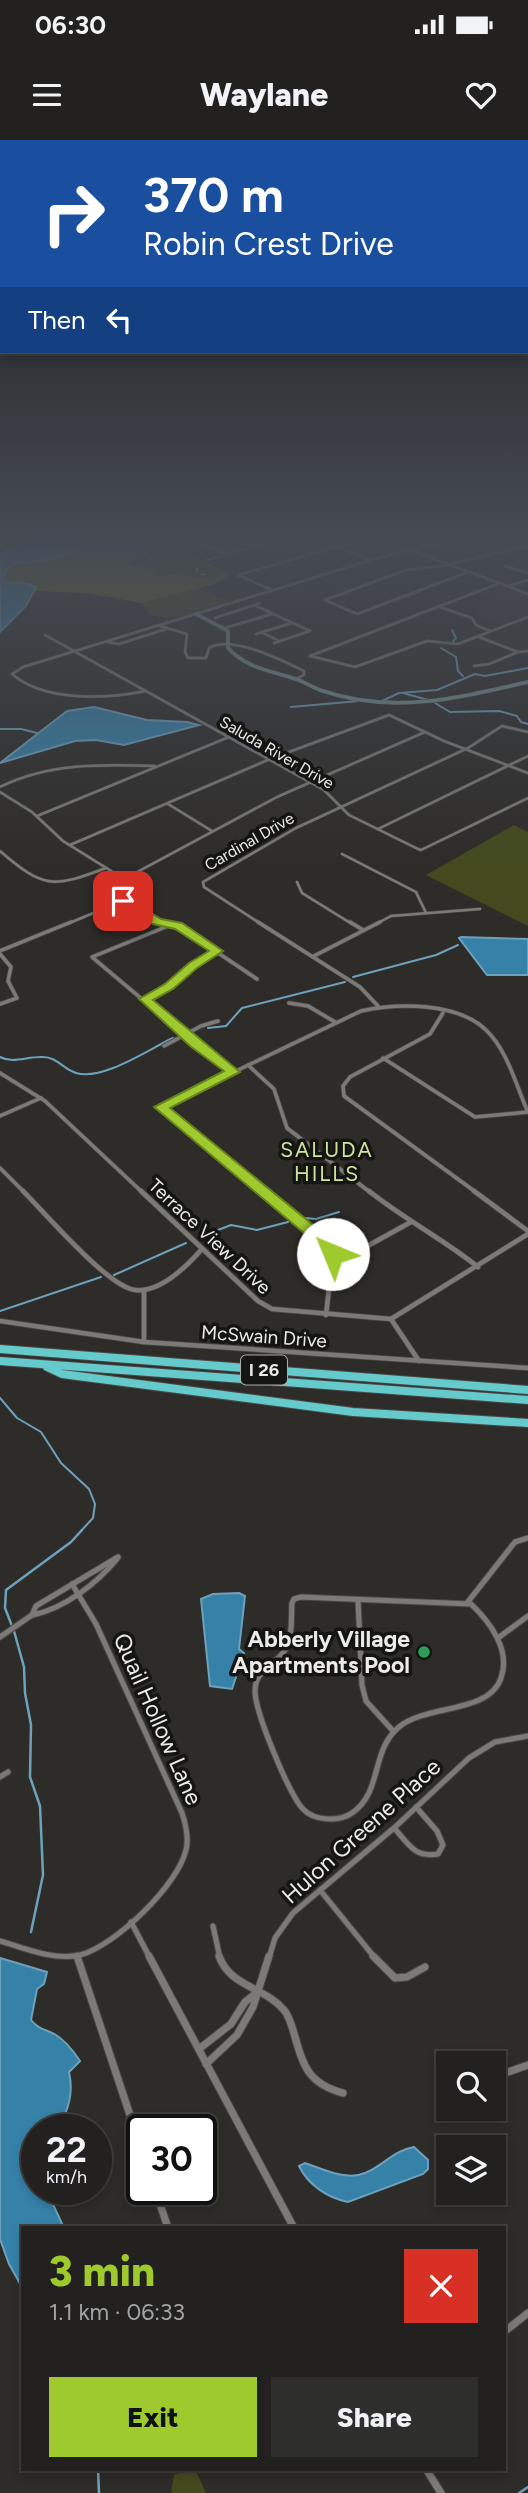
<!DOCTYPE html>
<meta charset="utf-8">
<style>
:root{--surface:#22211f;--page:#2e2e2c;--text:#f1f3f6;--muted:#a2a3a4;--line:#3f3e3d;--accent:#9eca2e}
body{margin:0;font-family:Figtree,sans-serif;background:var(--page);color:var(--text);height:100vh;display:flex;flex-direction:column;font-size:26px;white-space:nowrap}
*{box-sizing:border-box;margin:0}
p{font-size:23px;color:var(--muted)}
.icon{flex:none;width:38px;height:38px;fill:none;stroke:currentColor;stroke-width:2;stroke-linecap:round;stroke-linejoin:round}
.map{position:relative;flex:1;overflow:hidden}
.sheet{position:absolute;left:21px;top:2086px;width:485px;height:245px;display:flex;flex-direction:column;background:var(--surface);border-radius:0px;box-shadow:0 4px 10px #0003,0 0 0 2px var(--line)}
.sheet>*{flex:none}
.top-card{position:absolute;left:0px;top:0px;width:528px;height:214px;box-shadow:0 4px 10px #0003,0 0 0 2px var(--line);background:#1a4fa0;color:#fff;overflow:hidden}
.buttons{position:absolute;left:436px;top:1911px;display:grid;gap:14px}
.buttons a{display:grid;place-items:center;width:70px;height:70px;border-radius:0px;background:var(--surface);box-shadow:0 4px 10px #0003,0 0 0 2px var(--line);font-size:35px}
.speed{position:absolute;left:21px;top:1974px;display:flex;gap:14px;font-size:35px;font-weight:700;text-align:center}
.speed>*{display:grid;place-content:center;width:91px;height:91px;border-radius:50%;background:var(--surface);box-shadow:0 4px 10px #0003,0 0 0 2px var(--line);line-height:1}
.speed small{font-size:18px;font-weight:400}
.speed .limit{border:4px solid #111;border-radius:10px;background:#fff;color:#111}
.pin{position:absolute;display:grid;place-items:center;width:60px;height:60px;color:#fff;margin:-30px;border-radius:14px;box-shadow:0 4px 10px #0006}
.me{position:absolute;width:77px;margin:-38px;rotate:315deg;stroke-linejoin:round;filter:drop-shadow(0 0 5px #0008)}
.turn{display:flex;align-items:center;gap:24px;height:147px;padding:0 28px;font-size:32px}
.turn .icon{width:91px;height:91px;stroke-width:2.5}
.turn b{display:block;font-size:49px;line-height:60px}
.then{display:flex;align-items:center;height:66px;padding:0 28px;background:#0003;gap:14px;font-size:26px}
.round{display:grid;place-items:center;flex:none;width:74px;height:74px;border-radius:0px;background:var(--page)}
.summary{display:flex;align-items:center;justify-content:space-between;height:119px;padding:0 28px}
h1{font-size:42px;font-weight:800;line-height:52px;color:var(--accent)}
.action{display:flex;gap:14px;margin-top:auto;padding:14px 28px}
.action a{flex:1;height:80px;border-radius:0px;background:var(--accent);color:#111;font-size:28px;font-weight:800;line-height:80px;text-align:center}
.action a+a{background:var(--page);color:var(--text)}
.status{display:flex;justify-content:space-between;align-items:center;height:49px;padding:0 35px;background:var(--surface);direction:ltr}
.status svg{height:19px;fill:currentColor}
header{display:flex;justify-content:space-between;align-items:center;height:91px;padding:0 28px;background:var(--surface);font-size:32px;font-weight:800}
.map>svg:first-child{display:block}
</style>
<div class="status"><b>06:30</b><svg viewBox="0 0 49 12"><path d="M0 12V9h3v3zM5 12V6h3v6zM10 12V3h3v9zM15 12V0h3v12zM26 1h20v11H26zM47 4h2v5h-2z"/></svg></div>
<header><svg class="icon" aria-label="menu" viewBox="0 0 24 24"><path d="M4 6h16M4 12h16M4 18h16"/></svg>Waylane<svg class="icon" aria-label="heart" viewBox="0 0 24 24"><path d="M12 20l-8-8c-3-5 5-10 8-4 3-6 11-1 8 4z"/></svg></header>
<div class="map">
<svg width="528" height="2353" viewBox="0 0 528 2353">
<rect width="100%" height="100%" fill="#2e2c29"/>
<polygon fill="#3e2e3a" points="500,443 528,454 528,477 502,487 479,478 477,465 492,457 478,452"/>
<g fill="#444a1e">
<path d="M91,398L171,406L233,436L195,448L229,460C213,472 149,491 142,463L134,460L70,452L45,420Z"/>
<polygon points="514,685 528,692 528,786 426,735"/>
<polygon points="189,2329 195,2329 206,2353 171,2353 174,2335"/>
</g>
<path fill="#636c25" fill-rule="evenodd" d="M91,398H193L171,407L231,435L212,445L142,463L87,453L35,451L29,444L10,443L3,438L4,431L12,424L51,419L87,407ZM157,406L177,411L224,434C212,443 194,437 180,435C170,434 162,437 152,435L158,431L127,424L143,417L153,419L148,412Z"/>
<g fill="#3681a8" stroke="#6da1bc" stroke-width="2">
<polygon points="38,398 91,398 87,407 51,419 12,424 3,435 6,442 29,444 36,448 26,466 0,492 0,414"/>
<polygon points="94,567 147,580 187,582 199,585 124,605 96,600 75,601 0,623 67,571"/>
<polygon points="461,797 528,799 528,835 487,835 459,798"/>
<polygon points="239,1453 245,1456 239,1509 244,1513 232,1549 210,1546 201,1459 213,1454"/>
<path d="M0,1818L47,1832L44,1844L37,1849L31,1880C39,1890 46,1889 56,1895C66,1901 74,1912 80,1921L69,1932C74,1954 68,1969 59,1988L37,1990V2021L30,2032L37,2049L51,2060L64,2088H23V2149L9,2124L0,2099Z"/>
<path d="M414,2007L428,2020V2029L423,2034L348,2062C328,2058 308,2045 299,2026L305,2023C323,2029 346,2041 365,2033C383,2026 394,2010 414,2007Z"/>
</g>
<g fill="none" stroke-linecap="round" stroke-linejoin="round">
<g stroke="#6da1bc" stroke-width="2">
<polyline points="197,428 197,432"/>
<polyline points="201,434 205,434"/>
<polyline points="452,490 456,498 452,503"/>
<polyline points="441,508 456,517 458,531 463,536"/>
<polyline points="403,553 428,560"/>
<polyline points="382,561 399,553 437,550 475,534 485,536 528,528"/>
<polyline points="435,563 450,572 499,571 517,576 521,582 528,584"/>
<polyline points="291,567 359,561"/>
<polyline points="0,589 21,589 37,593"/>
<polyline points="353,837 436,815 458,805"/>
<polyline points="208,888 226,886 242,868 345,842"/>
<path d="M0,917C13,924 28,916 43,917C57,917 63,929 76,933C103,941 149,909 173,898"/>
<polyline points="305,1078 316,1079 339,1072"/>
<polyline points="200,1097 231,1085 257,1090 288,1082"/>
<polyline points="114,1135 186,1103"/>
<polyline points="0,1171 101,1137"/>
<polyline points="0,1258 17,1278 41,1292 61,1323 89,1349 95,1364 93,1378 80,1392"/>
</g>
<g stroke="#6da1bc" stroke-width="2.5">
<polyline points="12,1486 5,1468 6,1450 71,1402 82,1390"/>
<polyline points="14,1491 24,1527 25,1553 31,1585 30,1637 40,1666 43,1735 31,1792"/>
<polyline points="98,2329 99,2353"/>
<polyline points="519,2353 528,2347"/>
</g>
<defs>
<g id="street-far4">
<polyline points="204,398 201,401 203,404 227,414"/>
<polyline points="313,398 371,420"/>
<polyline points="426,398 438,402"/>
<polyline points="411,410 528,454"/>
<polyline points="207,420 282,398"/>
<polyline points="505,426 528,433"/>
<polyline points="468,432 357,474 325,460 406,430 441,426 528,406"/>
<polyline points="238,435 368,398"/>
<polyline points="238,435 272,450"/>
<polyline points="509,446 528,440"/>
<polyline points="254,465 310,491"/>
<polyline points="440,467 472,478 476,485 490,491"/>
<polyline points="215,478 260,463"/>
<path d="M160,486L187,494L185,512L188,518H206L209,508C232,495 282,520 304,531V535L296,539"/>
<polyline points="225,488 272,474"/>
<polyline points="261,492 279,501"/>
<polyline points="256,494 292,483"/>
<polyline points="45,495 324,650 349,675 418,709 421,710 528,658"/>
<polyline points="479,497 518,512 528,511"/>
<polyline points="108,502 119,504 166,489"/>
<polyline points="274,503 310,491"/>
<polyline points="310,516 355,527 427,501 458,504 528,477"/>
<polyline points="310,516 500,443"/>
<polyline points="474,526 489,524 518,512"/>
<path d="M146,551C106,559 44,562 12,534L23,527L371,420L456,398"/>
<path d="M0,647C48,623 102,624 155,626"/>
<polyline points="0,652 32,672 63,701 132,744 134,750 127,759 67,784"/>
<polyline points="168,664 212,691"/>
<polyline points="37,676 229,597"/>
<polyline points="378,689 528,616"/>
<polyline points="70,705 270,619 389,575 444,601 528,633"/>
<path d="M0,711C44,749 53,748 106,728"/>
<polyline points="342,714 416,752 426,773"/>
<polyline points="126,738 277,657 425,592"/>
<polyline points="297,742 302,753 352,784"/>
<polyline points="123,761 158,782 166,784"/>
<polyline points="261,784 204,747 203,742 296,688 468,608 502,586 528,592"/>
<polyline points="376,784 391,776 480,769"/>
</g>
<g id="street-far3">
<polyline points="158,782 178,786 257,839"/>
<polyline points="258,782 360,847 378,866"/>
<polyline points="350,782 363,790"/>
<polyline points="168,786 92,817 194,903 234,932"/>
<polyline points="0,811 71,782"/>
<polyline points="0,814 11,827 8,841 17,858 0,864"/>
<polyline points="314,816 380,782"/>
<polyline points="145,859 216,811"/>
<polyline points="289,863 308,866 335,882"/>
<polyline points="443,873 430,894 350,937 343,946 344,956 477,1053"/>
<polyline points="164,906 201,886 218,881"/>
<polyline points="383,918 475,977 528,972"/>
<polyline points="248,925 274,949 287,988 371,1053"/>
<polyline points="0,933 45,961 143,1053"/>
<polyline points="0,976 41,958"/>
<polyline points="0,1028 25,1053"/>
<path d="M265,1053L161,967L361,871C398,863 457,862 486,890C508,911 516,946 528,972"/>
</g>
<g id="street-far2">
<path d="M23,1051C45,1073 108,1147 135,1150C160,1153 187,1126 202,1109"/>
<polyline points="141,1051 258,1161 272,1169 391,1179 528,1094"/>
<polyline points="263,1051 328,1105 333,1114 326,1175"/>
<path d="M369,1051C404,1079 443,1099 478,1127"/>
<polyline points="474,1051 528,1091"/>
<polyline points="333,1114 362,1109 411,1082"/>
<polyline points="144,1150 144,1202"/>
<polyline points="391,1179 419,1221"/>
<polyline points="0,1181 144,1202 528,1228"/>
</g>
<g id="street-far1">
<path d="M301,1457L471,1464C490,1482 511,1510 501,1538C489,1574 427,1564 399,1587C370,1611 383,1652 352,1673C339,1682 314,1681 303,1669C289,1654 255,1572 255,1551C255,1529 275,1526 285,1510C293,1496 291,1478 292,1463L294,1459Z"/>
<polyline points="358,1460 362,1545 366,1561 394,1592"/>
<polyline points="467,1463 515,1402 528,1398"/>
<path d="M33,1475C65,1468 96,1444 117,1419"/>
<polyline points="0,1497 32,1475 36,1466 118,1417"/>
<polyline points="498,1498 528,1476"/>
<polyline points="0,1637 8,1632"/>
<path d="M394,1688C409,1704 414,1718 438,1714L443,1705L437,1691L416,1667"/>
<polyline points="320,1750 375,1818"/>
<polyline points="131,1782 150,1818"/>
<polyline points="213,1786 220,1818"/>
<path d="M0,1801C24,1808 54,1821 80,1815C115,1806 178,1745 186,1710C189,1698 186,1685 182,1673L96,1484L72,1444"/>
<polyline points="269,1818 275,1798 293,1773 394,1688 469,1618 495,1602 528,1596"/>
</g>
<g id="street">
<polyline points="77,1816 142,2011"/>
<polyline points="149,1816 294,2088"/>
<path d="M219,1816C230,1847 265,1847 284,1870C289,1876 291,1884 293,1890C303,1924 306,1943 343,1953"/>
<polyline points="373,1816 395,1838 407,1837 425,1827"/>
<polyline points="199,1909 231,1884 245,1862 255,1854"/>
<polyline points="206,1924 237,1895 253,1867 269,1816"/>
<polyline points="494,1937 528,1925"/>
<polyline points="155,2049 168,2088"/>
<polyline points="504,2192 528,2173"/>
<polyline points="426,2329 441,2353"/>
</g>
<path id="secondary" d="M196,474L228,491V508C246,528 271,531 296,539C304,542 312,547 320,550C391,575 458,558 528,542"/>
<g id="highway">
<polyline points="0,1209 528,1250"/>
<polyline points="0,1221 528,1260"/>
<polyline points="47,1227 62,1234 353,1272 528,1283"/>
</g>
</defs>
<use href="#street-far4" stroke="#494846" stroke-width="3.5"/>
<use href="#street-far3" stroke="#494846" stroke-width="5"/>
<use href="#street-far2" stroke="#494846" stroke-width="6"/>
<use href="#street-far1" stroke="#494846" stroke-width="7"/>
<use href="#street" stroke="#494846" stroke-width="9"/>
<use href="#secondary" stroke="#494846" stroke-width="4.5"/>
<use href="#highway" stroke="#494846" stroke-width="10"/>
<use href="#street-far4" stroke="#7c7a76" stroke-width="2.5"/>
<use href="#street-far3" stroke="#7c7a76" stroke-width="3.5"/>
<use href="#street-far2" stroke="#7c7a76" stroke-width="4.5"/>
<use href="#street-far1" stroke="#7c7a76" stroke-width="5"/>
<use href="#street" stroke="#7c7a76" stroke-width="7"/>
<use href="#secondary" stroke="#759290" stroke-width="3.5"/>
<use href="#highway" stroke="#65cacc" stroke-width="8"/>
</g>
<linearGradient id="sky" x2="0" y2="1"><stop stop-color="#191817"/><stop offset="0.55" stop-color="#464b54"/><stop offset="1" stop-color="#464b54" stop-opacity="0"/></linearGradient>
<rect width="528" height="727" fill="url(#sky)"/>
<polygon fill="#9eca2e" stroke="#67831e" stroke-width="2" points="119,758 127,758 161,779 182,783 223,811 197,828 173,849 153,860 240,932 170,968 334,1102 340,1114 338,1117 327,1117 323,1109 154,967 224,931 190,906 139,859 165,844 189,823 209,811 175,789 153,784 119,763"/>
<circle fill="#2e9e5b" stroke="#151513" stroke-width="2.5" cx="424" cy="1512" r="7"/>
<g text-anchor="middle" stroke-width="7" stroke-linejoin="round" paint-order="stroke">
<g font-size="16" fill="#ecebe9" stroke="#151513">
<text transform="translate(277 612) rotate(30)" y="6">Saluda River Drive</text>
<text transform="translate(249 701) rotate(-30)" y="6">Cardinal Drive</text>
</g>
<rect fill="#151513" stroke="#acaba9" stroke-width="2" x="241" y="1215.5" width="46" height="29" rx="5"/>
<g font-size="18" font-weight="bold" fill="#ecebe9">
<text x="264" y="1236">I 26</text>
</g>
<g font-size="19" fill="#ecebe9" stroke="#151513">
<text transform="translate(210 1096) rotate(43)" y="7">Terrace View Drive</text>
<text transform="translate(264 1196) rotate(4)" y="7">McSwain Drive</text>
</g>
<g font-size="21" letter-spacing="2" fill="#cce69d" stroke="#151513">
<text x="327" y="1017">SALUDA<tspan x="327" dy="24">HILLS</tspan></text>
</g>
<g font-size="23" font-weight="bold" fill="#ecebe9" stroke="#151513" text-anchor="end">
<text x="410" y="1507">Abberly Village<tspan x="410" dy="26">Apartments Pool</tspan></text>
</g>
<g font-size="23" fill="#ecebe9" stroke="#151513">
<text transform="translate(158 1579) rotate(66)" y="8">Quail Hollow Lane</text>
<text transform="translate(361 1691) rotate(-42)" y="8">Hulon Greene Place</text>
</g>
</g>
</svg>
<div class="buttons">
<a><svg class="icon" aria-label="search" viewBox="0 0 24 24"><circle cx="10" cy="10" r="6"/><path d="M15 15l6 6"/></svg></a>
<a><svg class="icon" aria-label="layers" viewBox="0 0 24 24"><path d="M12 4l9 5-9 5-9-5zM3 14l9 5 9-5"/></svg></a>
</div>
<div class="speed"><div>22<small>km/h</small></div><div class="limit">30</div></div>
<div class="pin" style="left:123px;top:761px;background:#d93025"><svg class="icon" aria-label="arrive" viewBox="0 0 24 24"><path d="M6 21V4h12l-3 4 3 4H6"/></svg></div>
<svg class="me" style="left:333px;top:1114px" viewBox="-20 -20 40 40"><circle r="19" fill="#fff"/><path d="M0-13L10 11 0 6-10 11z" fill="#9eca2e"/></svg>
<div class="top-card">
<div class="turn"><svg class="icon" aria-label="right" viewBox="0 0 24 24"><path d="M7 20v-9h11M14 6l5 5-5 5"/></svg><div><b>370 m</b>Robin Crest Drive</div></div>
<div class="then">Then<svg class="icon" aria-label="left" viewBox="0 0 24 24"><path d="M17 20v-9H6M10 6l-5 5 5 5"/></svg></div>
</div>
<section class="sheet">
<div class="summary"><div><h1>3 min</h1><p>1.1 km · 06:33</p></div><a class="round" style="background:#d93025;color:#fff"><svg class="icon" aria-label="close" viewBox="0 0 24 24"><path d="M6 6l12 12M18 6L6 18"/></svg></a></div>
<div class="action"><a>Exit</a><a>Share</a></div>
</section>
</div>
